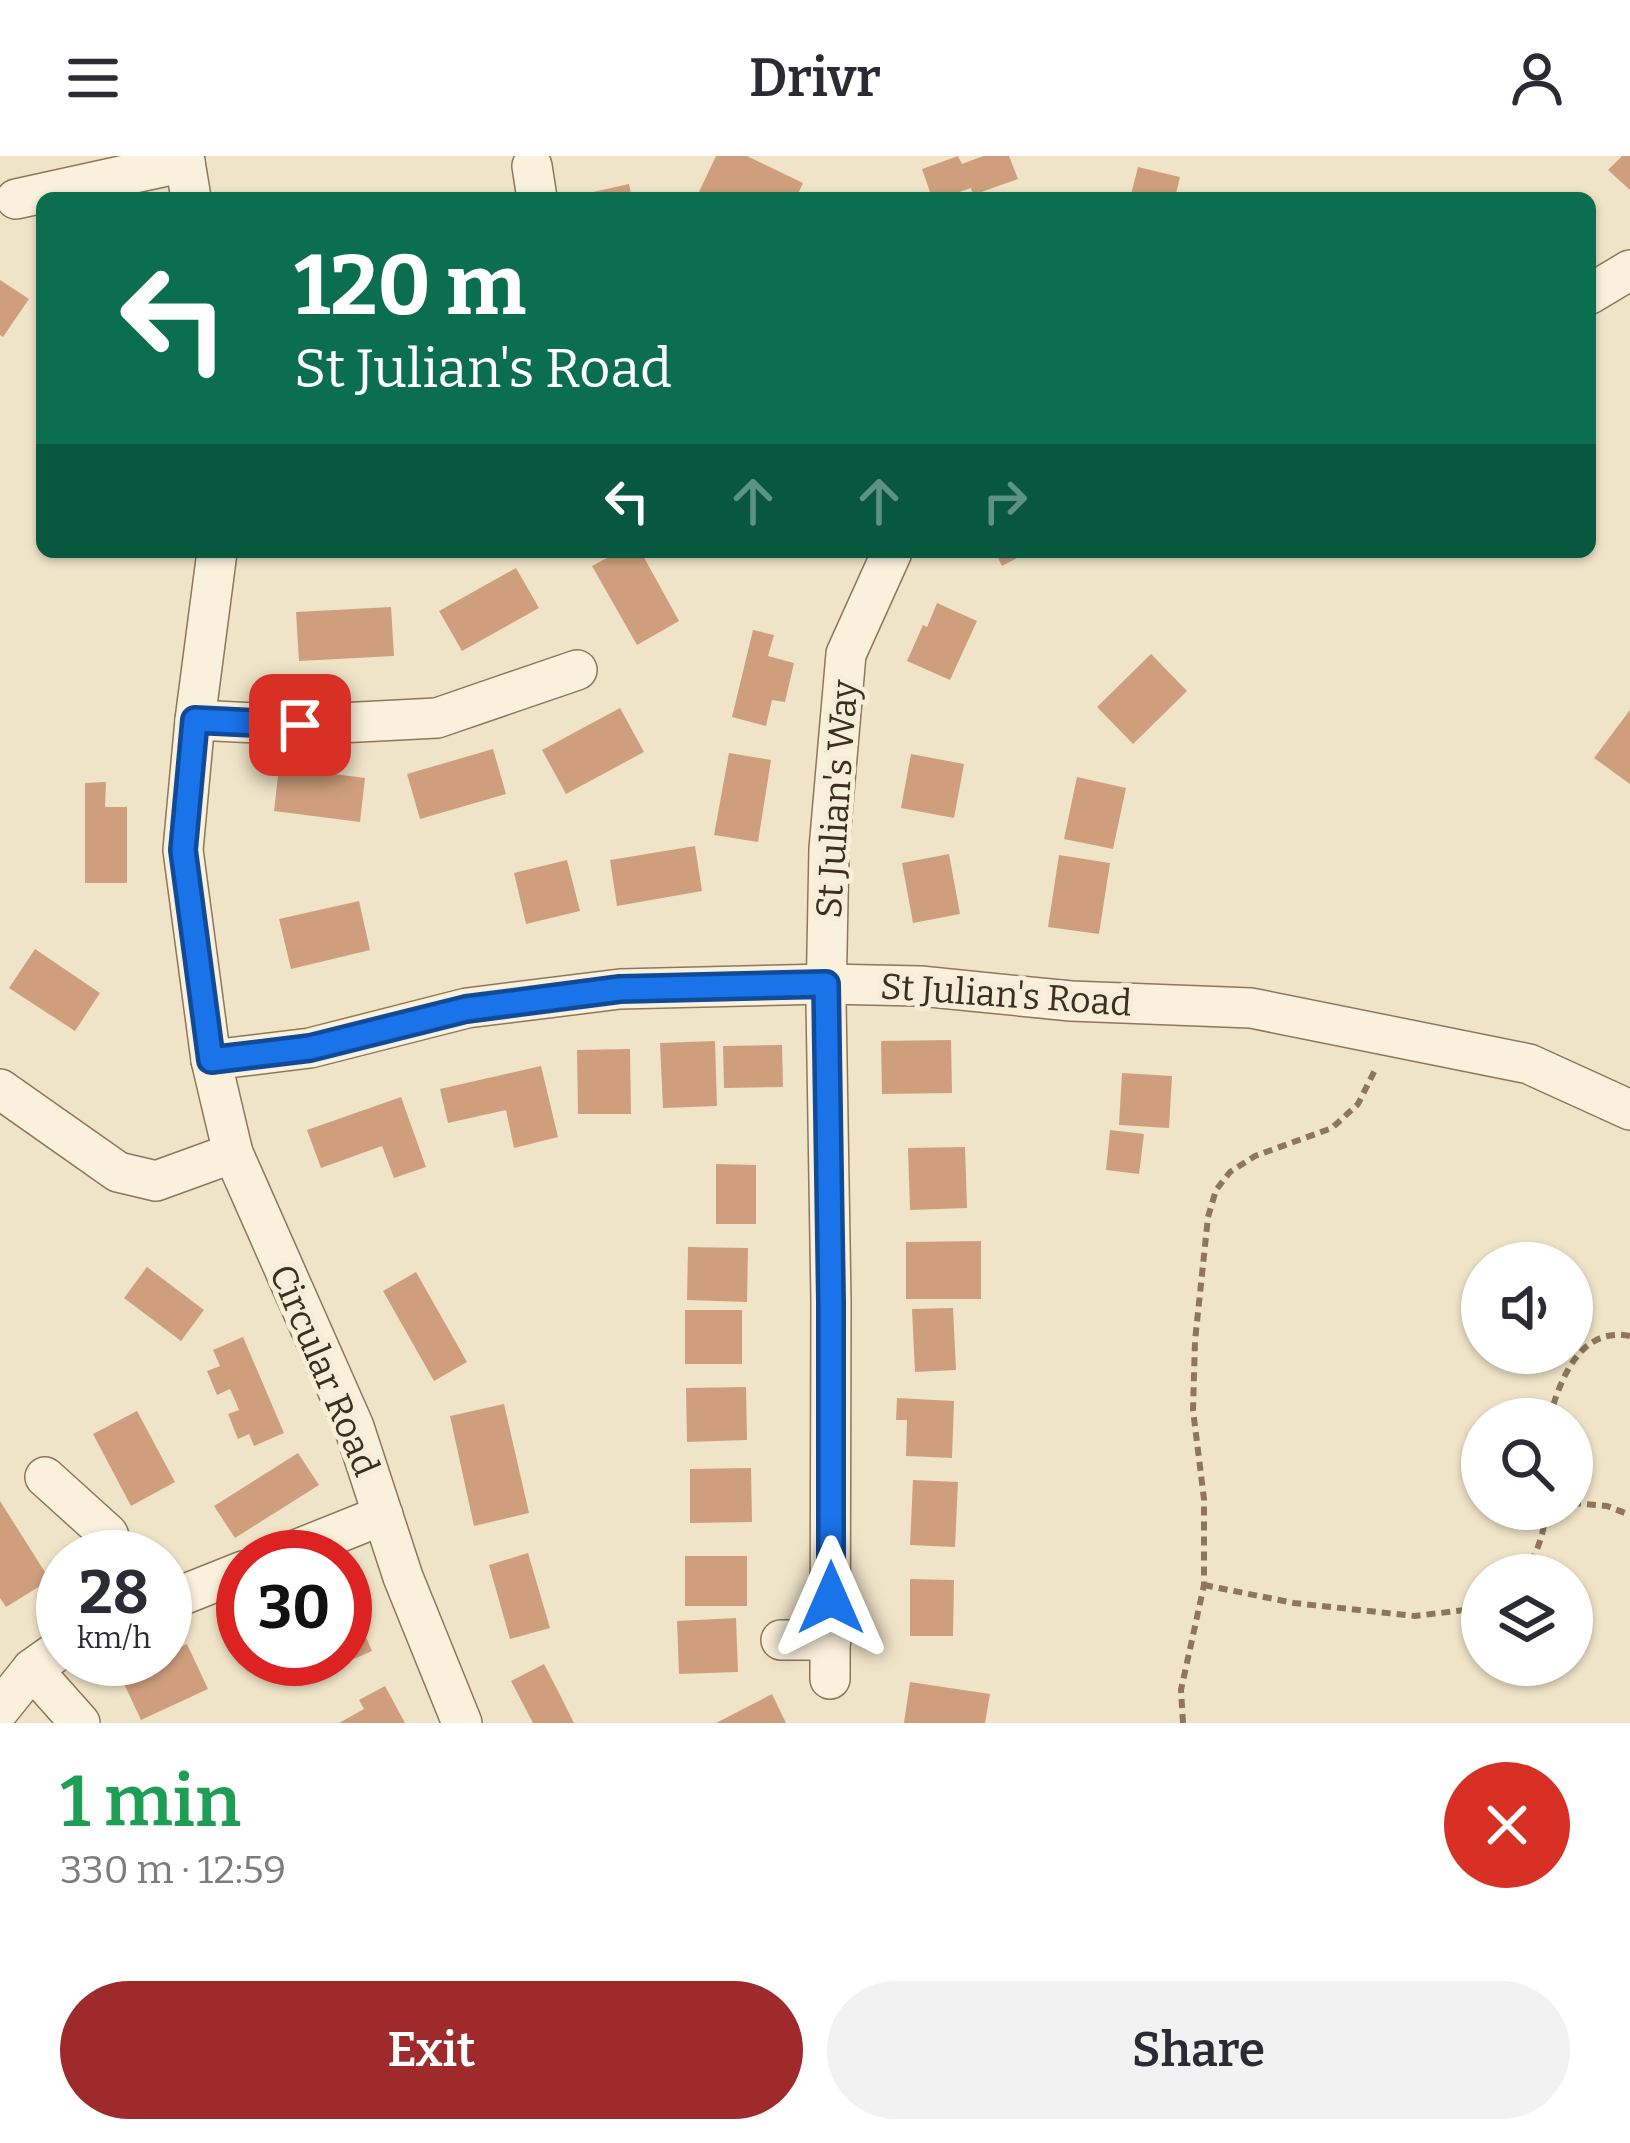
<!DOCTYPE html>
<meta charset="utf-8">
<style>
:root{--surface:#fff;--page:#f2f2f3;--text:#2b2b33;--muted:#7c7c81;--accent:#9e2a2b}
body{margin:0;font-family:Bitter,serif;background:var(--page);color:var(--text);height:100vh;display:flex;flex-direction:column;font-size:45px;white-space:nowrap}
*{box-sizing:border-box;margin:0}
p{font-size:39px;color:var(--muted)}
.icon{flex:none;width:66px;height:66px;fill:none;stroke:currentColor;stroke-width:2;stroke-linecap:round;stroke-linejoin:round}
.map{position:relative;height:1567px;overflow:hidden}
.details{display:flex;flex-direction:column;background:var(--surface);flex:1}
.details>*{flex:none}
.top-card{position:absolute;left:36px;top:36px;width:1560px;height:366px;border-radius:18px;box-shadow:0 3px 9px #0004;background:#0b6e4f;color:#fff;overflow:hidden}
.buttons{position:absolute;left:1461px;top:1086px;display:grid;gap:24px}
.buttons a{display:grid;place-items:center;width:132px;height:132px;border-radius:50%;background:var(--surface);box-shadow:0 3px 9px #0004;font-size:60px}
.speed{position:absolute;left:36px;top:1374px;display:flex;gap:24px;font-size:60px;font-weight:700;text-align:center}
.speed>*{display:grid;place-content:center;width:156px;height:156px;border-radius:50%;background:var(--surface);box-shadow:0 3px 9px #0004;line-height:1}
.speed small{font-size:30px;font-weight:400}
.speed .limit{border:18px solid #d22;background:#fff;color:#111}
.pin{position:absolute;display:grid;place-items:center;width:102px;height:102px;color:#fff;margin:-51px;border-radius:24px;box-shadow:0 6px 18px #0006}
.me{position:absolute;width:132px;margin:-66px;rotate:0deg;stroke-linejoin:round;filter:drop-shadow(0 0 9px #0008)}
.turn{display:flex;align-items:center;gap:42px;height:252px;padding:0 60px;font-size:54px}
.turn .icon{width:156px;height:156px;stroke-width:2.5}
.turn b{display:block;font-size:84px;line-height:102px}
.lanes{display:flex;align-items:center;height:114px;padding:0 60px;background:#0003;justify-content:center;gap:60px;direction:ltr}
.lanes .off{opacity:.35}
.round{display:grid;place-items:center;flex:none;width:126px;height:126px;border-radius:63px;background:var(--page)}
.head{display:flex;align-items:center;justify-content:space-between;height:204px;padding:0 60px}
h1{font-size:72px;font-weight:600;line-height:90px;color:#1e9e55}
.button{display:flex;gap:24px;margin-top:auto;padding:24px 60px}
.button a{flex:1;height:138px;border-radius:72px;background:var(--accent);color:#fff;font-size:48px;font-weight:600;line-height:138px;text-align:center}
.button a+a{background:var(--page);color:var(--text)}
header{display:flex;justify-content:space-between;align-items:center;height:156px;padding:0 60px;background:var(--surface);font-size:54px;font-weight:600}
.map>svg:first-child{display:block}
</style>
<header><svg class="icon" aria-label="menu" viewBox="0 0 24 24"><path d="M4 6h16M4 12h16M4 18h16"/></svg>Drivr<svg class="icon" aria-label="person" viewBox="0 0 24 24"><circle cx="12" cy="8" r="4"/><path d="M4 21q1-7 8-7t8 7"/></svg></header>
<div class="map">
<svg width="1630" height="1567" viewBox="0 0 1630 1567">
<rect width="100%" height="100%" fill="#f0e4c8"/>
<g fill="#cf9f7d">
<polygon points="716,0 747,0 803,27 796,42 702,42 697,40"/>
<polygon points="958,0 962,8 983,0 1009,0 1018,23 973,39 971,32 942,42 932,42 922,13"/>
<polygon points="1622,0 1630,0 1630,34 1608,14"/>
<polygon points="1138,11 1180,21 1175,42 1130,42"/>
<polygon points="629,28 632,42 576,42 575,40"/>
<polygon points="0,124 29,143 3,181 0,179"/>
<polygon points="618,396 641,396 679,465 637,489 592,410"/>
<polygon points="995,396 1028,396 1002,410"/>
<polygon points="516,412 539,452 462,495 439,455"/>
<polygon points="937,447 977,465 950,524 907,505 923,469 927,471"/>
<polygon points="391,451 394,500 299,505 296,456"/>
<polygon points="753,474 774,479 768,500 794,507 785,546 772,544 766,570 732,561"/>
<polygon points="1151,498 1187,535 1133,588 1097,551"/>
<polygon points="620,552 644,596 566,638 542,594"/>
<polygon points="1630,554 1630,628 1594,602"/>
<polygon points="493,593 506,638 420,663 407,618"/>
<polygon points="729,597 771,604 758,686 714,679"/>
<polygon points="911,598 964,608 954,662 901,652"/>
<polygon points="279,611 365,622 360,666 274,655"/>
<polygon points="1077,621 1126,632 1113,693 1064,683"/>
<polygon points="106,626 105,651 127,651 127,727 85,727 85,627"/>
<polygon points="695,690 702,735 617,750 610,704"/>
<polygon points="949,698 960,758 913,767 902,707"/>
<polygon points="1059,699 1110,707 1099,778 1048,771"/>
<polygon points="567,704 580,755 526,768 514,717"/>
<polygon points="359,745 370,794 291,813 279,763"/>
<polygon points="35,793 100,837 75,875 9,832"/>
<polygon points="951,884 952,937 882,938 881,885"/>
<polygon points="715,885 717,950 663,952 660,887"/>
<polygon points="782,889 783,931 724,932 723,890"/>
<polygon points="630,893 631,958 578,958 577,894"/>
<polygon points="541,910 558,981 514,992 506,954 448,967 440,933"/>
<polygon points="1122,917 1172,920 1169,972 1119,969"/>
<polygon points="401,941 426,1011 394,1022 382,990 321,1012 307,974"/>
<polygon points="1110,974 1144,978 1139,1018 1106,1014"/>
<polygon points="965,991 967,1052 910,1054 908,992"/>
<polygon points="716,1008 756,1009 756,1068 716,1068"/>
<polygon points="981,1085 981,1143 906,1143 906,1086"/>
<polygon points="688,1091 748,1092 747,1146 687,1144"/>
<polygon points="147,1111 204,1154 181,1185 124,1142"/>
<polygon points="416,1116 467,1206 434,1225 383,1135"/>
<polygon points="953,1152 956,1214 915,1216 912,1153"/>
<rect x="685" y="1154" width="57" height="54"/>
<polygon points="243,1181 284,1277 254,1290 249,1278 238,1283 228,1258 239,1254 234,1242 230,1233 217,1239 207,1215 220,1210 213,1194"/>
<polygon points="746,1231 747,1284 687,1286 686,1232"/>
<polygon points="897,1242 954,1245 952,1302 906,1300 907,1264 896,1264"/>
<polygon points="504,1248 529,1357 474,1370 450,1260"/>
<polygon points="137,1255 175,1326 131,1350 93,1278"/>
<polygon points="298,1297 319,1329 235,1382 214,1350"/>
<polygon points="751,1312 752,1366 690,1367 690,1313"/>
<polygon points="913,1324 958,1326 955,1391 910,1389"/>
<polygon points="0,1345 50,1424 6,1451 0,1442"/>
<polygon points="528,1397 550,1472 510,1483 489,1409"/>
<rect x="685" y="1400" width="62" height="50"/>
<polygon points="910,1423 954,1424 953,1480 910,1480"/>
<polygon points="345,1432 372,1495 319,1518 313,1503 345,1503"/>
<polygon points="736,1462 738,1516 679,1518 677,1465"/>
<polygon points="187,1488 208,1533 141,1564 120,1519 154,1503 165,1503 165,1498"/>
<polygon points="544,1508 560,1539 574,1567 533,1567 511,1525"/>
<polygon points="910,1526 990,1538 985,1567 904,1567"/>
<polygon points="385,1530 405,1567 339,1567 364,1553 359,1544"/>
<polygon points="772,1538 786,1567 716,1567"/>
</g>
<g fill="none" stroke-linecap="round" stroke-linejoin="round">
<defs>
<g id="minor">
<polyline points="184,0 191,42"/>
<polyline points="532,10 537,42"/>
<polyline points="16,43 185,6"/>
<polyline points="1590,138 1630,114"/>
<polyline points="217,396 195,564 183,694 211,904 233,997 354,1271 403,1421 462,1567"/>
<polyline points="195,564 300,569 437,562 577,514"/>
<polyline points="211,904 310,892 467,852 620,833 826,828 920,830 1071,845 1251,852 1529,908 1630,954"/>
<polyline points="0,933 118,1016 156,1025 233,997"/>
<polyline points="45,1321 108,1378 117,1401"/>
<polyline points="278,1401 383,1359"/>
<polyline points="165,1446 243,1415"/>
<polyline points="781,1484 831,1484"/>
<polyline points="32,1513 80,1567"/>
<polyline points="830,1523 831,1146 826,845 829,693 846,498 892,396"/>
<polyline points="0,1553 32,1513 63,1491"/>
</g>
</defs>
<use href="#minor" stroke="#8d765c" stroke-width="42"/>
<g stroke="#8d765c" stroke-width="6" stroke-dasharray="9 6" stroke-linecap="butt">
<path d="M1549,1263C1560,1224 1580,1170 1630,1180"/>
<polyline points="1572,1347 1607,1350 1630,1359"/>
<path d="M1523,1419C1536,1401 1545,1376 1546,1353"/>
<polyline points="1204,1429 1294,1447 1415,1460 1482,1452"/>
<polyline points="1183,1567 1181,1534 1204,1429 1204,1343 1193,1254 1195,1185 1208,1061 1216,1034 1230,1016 1255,1000 1332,972 1358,948 1375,914"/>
</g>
<use href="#minor" stroke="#faf1dc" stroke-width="39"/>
</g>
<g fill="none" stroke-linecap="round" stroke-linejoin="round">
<defs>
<polyline id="route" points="300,569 195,564 183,694 211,904 310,892 466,853 620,833 826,828 831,1146 831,1442"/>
</defs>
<use href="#route" stroke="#114b97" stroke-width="30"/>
<use href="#route" stroke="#1a73e8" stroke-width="21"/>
</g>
<g text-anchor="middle" stroke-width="10" stroke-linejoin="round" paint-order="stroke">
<g font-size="36" fill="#3d2e20" stroke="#f7eed8">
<text transform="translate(836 643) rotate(-86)" y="13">St Julian's Way</text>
<text transform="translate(1006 838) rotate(4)" y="13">St Julian's Road</text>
<text transform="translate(325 1214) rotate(67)" y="13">Circular Road</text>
</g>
</g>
</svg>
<div class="buttons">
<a><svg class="icon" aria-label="sound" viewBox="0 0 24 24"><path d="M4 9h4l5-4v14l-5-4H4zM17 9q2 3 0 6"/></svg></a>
<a><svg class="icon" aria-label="search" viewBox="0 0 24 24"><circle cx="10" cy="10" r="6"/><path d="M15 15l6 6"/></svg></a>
<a><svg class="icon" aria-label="layers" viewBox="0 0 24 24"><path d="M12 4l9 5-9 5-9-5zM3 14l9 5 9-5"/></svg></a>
</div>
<div class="speed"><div>28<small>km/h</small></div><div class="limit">30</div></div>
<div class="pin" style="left:300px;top:569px;background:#d93025"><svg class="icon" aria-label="arrive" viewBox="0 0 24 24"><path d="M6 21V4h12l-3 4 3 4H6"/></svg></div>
<svg class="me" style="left:831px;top:1442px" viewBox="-20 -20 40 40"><path d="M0-17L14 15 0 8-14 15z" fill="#1a73e8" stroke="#fff" stroke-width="4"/></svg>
<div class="top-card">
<div class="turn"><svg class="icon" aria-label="left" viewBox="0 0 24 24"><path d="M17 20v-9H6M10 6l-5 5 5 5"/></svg><div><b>120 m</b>St Julian's Road</div></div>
<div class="lanes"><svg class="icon" aria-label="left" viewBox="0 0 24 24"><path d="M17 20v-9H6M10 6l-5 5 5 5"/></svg><svg class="icon off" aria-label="ahead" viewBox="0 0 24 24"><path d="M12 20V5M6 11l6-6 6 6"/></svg><svg class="icon off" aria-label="ahead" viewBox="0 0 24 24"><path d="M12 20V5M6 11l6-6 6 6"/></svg><svg class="icon off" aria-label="right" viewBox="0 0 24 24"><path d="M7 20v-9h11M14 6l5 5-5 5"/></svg></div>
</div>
</div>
<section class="details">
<div class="head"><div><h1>1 min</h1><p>330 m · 12:59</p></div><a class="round" style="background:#d93025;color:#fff"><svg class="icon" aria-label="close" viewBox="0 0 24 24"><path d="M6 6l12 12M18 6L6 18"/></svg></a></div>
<div class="button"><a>Exit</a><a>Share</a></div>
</section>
